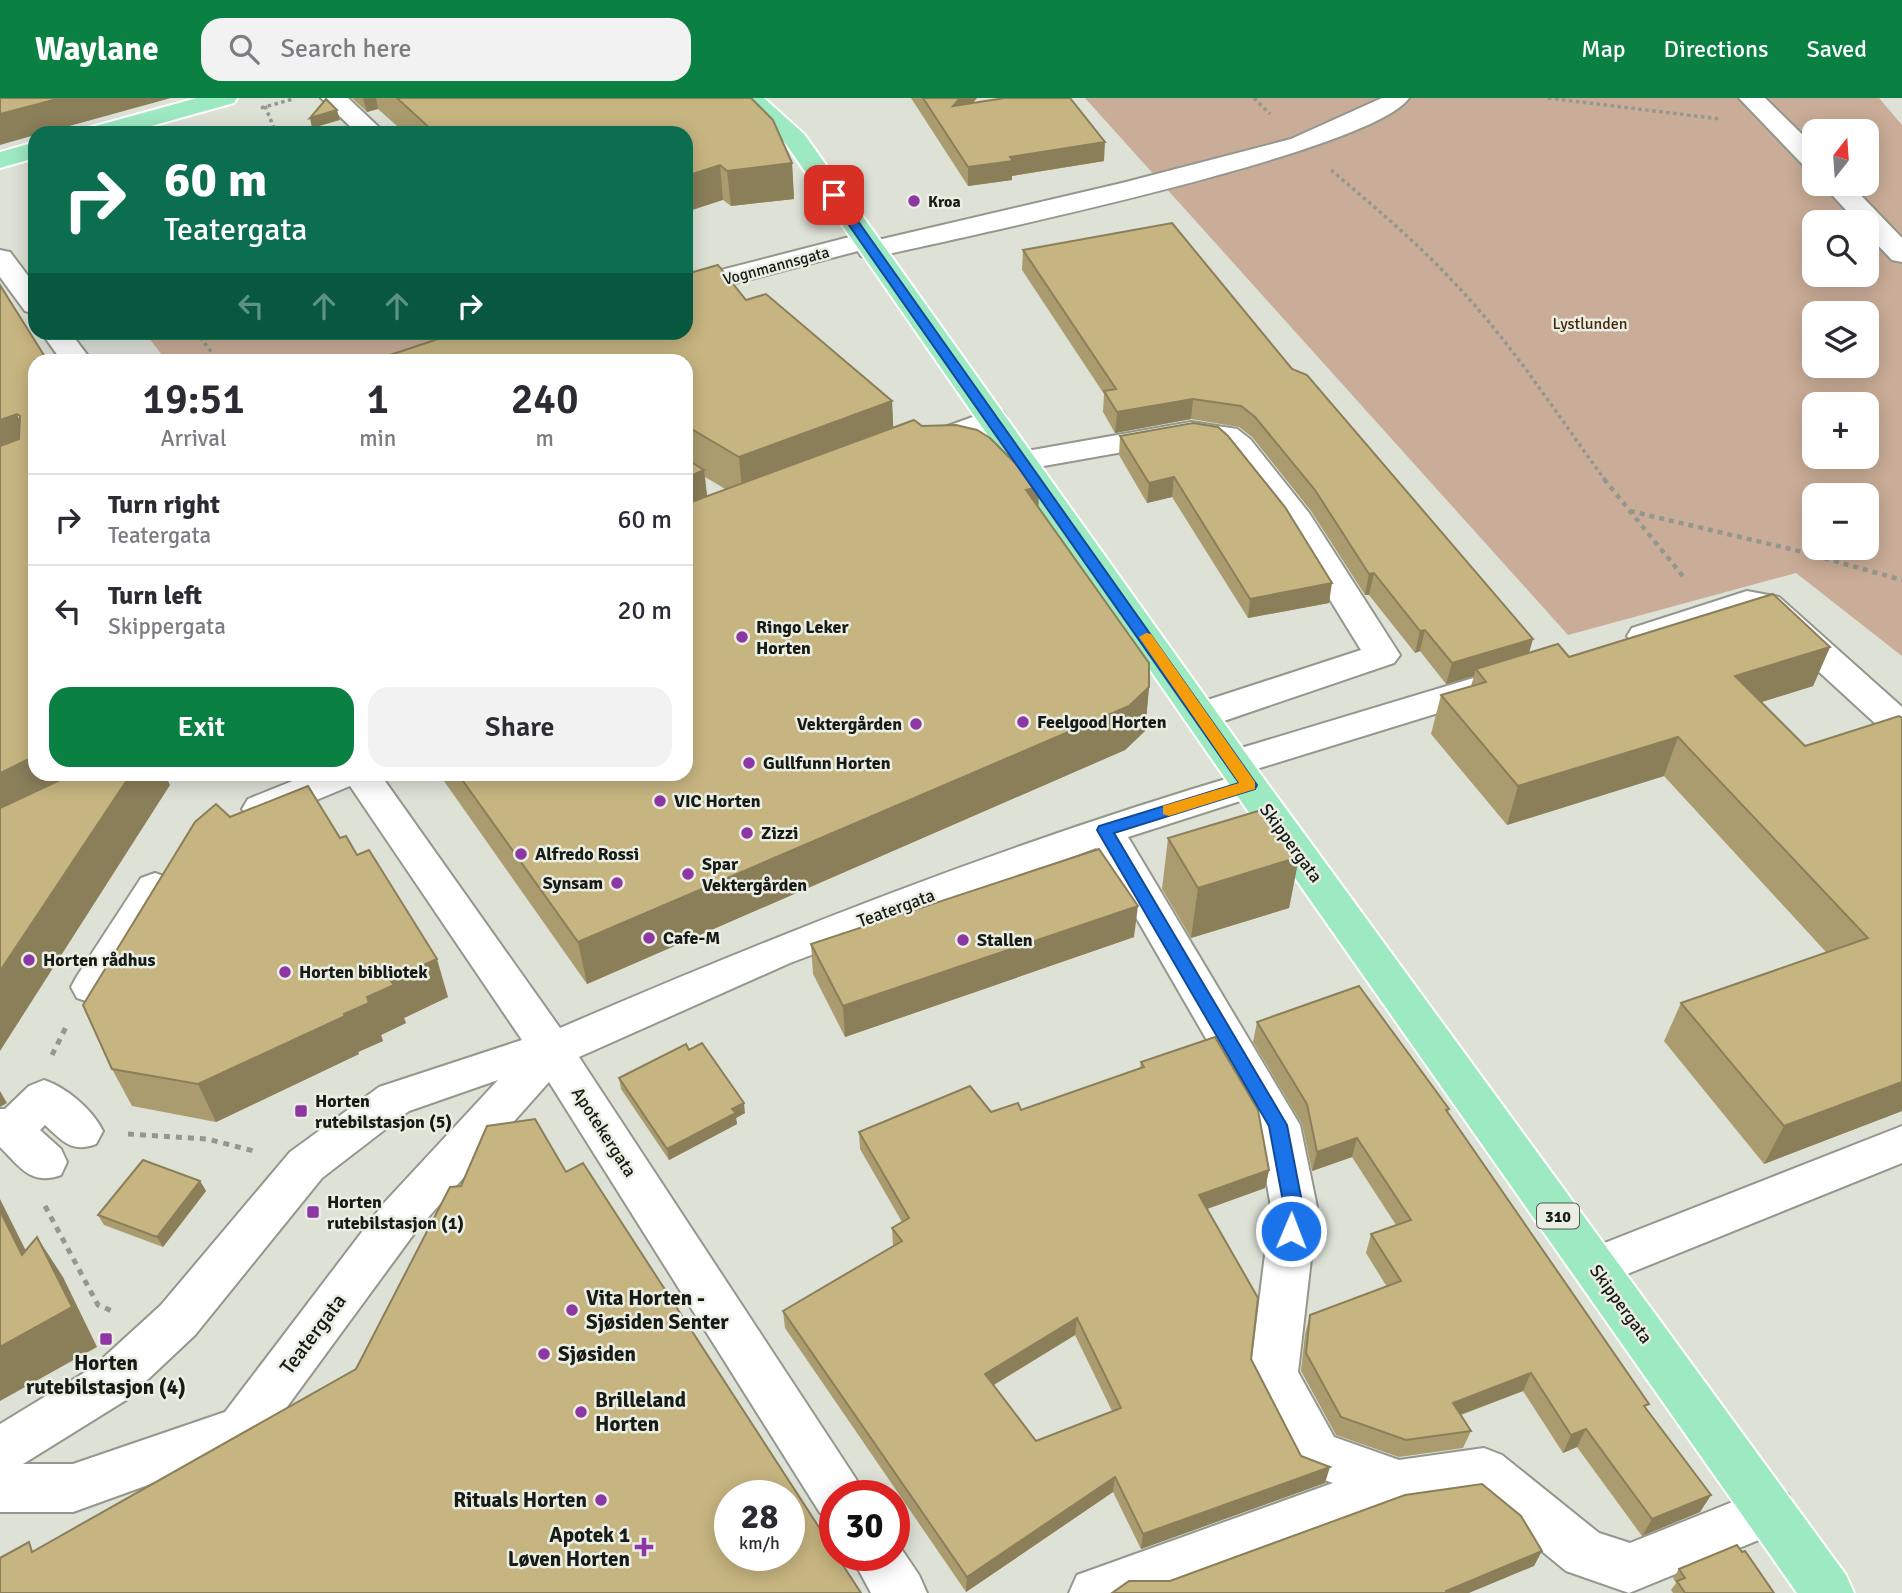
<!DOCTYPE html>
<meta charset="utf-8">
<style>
:root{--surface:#fff;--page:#f2f2f3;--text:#2b2b33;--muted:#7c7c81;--line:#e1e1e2;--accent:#0b8043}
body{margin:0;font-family:Signika,sans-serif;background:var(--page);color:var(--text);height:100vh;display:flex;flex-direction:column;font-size:26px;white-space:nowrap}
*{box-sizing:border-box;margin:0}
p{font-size:23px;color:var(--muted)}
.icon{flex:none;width:38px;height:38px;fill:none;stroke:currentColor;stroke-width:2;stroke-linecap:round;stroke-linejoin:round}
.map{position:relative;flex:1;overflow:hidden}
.side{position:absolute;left:28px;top:256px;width:665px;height:427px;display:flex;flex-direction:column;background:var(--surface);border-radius:21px;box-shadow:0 4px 18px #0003}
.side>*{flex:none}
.banner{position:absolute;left:28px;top:28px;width:665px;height:214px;border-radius:21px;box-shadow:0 4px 18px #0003;background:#0b6e4f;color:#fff;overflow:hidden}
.needle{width:46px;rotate:17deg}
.controls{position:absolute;left:1802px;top:21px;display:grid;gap:14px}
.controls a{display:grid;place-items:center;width:77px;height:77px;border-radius:14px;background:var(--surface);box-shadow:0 4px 18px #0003;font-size:35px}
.speed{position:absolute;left:714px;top:1382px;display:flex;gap:14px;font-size:35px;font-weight:700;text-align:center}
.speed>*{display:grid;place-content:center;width:91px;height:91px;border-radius:50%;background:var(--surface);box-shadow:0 4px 18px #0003;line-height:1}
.speed small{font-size:18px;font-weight:400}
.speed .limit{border:10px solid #d22;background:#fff;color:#111}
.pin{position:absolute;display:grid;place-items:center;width:60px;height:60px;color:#fff;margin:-30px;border-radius:14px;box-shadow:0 4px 10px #0006}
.me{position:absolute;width:77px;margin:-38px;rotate:1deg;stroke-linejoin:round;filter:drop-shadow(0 0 5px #0008)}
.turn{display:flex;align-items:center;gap:24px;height:147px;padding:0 21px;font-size:32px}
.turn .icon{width:91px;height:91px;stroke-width:2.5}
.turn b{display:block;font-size:49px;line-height:60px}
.lanes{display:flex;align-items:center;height:66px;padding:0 21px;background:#0003;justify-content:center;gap:35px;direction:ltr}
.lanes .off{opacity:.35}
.eta{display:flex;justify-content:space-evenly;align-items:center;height:119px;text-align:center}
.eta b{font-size:42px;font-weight:600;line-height:49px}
.action{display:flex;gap:14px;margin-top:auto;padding:14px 21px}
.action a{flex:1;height:80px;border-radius:21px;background:var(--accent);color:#fff;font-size:28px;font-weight:600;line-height:80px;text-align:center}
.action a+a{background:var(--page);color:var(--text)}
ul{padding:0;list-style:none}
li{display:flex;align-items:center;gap:21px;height:91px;padding:0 21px;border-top:2px solid var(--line)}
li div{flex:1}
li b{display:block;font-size:26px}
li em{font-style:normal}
header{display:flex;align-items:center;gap:42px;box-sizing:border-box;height:98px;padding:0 35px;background:var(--accent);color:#fff}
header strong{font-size:33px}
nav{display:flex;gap:38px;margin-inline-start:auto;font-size:24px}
.search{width:490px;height:63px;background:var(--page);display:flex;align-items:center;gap:18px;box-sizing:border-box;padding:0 24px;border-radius:21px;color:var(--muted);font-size:26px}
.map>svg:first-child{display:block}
</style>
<header>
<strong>Waylane</strong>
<div class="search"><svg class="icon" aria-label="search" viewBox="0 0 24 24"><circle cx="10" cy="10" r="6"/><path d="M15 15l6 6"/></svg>Search here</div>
<nav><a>Map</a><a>Directions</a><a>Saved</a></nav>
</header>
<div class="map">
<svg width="1902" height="1495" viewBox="0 0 1902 1495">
<rect width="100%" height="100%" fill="#dde1d6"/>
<g fill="#caad98" fill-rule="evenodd">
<path d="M1085,0H1879L1902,27V558L1796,475L1568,537ZM1815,33H1867V86H1815ZM1815,124H1867V177H1815ZM1815,215H1867V268H1815ZM1815,306H1867V359H1815ZM1815,397H1867V450H1815Z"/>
<polygon points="512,234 435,262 166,262 145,235"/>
</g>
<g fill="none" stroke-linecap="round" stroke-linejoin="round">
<defs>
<g id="minor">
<polygon points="321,0 348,0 385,35 357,35"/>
<path d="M1382,0H1409C1371,55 957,140 871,160L861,158L858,153L686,198V181L865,135L875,137L878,142L1122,85L1291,41Z"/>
<polygon points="1739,0 1765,0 1815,49 1815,72 1806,70"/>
<polygon points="1822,86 1850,86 1902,140 1902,164 1892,162 1867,136 1867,124 1857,124"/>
<polygon points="0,152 10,154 35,187 35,216 25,213 0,179"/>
<polygon points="41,234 70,234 91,262 61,262"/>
<polygon points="992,312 1003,314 1007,321 1003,328 920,358 909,356 904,349 909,342"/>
<polygon points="1191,324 1237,331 1250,341 1309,415 1400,557 1394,565 1215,626 1202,629 1189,626 1184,617 1189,608 1361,552 1284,427 1228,355 1217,346 1191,342 1021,372 1010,370 1005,363 1010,356 1021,354"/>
<polygon points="1747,493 1779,499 1902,609 1902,642 1889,638 1757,517 1749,515 1644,549 1632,546 1627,538 1632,530"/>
<polygon points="1490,575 1503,579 1508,587 1503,595 1234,678 1221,674 1216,665 1221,656"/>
<path d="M1249,674L1262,678L1268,687L1262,696L1128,739L1300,1027L1317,1109L1298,1274L1334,1339L1399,1362L1484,1350L1502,1357L1599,1435L1630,1445L1770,1389L1788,1396L1795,1413L1788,1430L1629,1495L1566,1473L1476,1399L1399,1410L1166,1495H1069L1077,1477L1333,1385L1299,1373L1250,1276L1271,1109L1257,1029L1096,750L790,865L579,959L856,1381L863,1398H835V1421L820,1415L549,984L416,1133L259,1347L73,1414H0V1326L92,1270L161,1207L290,1054L379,989L522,942L350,688L261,725L248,721L242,711L248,701L310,676H380L560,930C785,833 1014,743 1249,674ZM498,982L384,1105L225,1314L73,1366H23L126,1302L195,1237L322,1080L409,1013Z"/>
<polygon points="155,775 169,780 175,790 169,800 107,900 92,905 77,900 71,889 77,878 141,780"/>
<path d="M44,982C67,990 92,1011 103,1033L96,1046C71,1055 64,1044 45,1027L40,1032L61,1051L67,1064L61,1077C31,1088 20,1069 0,1049V1011H5L29,988Z"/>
<polygon points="1902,1028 1902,1065 1595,1189 1579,1183 1572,1169 1579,1155"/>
<polygon points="894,1440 919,1477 927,1495 871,1495 851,1458 894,1458"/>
</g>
<g id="major">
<polygon points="197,0 237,0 234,5 126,35 84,35 88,30"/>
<polygon points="737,0 764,0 804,36 1262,678 1846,1477 1854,1495 1797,1495 1236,696 786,46"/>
<polygon points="35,44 35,60 0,70 0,54"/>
</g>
</defs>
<use href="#minor" stroke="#93978c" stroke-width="4"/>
<use href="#major" stroke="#fff" stroke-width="4"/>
<g stroke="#93978e" stroke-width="3.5" stroke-dasharray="3.5 3.5" stroke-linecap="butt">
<polyline points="1254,0 1270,16"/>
<polyline points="1548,0 1720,21"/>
<polyline points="265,8 276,35"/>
<polyline points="261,10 293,1"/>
<path d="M1331,72C1376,110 1421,148 1460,191C1515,250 1558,318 1605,382"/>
<polyline points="196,234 210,252 206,262"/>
</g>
<g stroke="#93978e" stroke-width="4.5" stroke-dasharray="5 5" stroke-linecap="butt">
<polyline points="1604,381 1686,482"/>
<polyline points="1630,413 1795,452 1902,482"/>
</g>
<g stroke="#93978e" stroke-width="5" stroke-dasharray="6 6" stroke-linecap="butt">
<polyline points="52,957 67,927"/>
<polyline points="128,1036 207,1041 254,1053"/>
<polyline points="45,1108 98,1207 112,1213"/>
</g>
<use href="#minor" fill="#fff" fill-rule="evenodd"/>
<use href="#major" fill="#9de9c1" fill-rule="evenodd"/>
</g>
<g fill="#ab9c6f" fill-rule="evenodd">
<polygon points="352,0 751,0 792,65 794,101 731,108 723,102 686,35 405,35 378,11 367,14"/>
<polygon points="911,0 977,0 972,5 1104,63 1012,78 1012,82 968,88"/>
<polygon points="1023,152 1292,271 1529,555 1569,559 1830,549 1813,588 1761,604 1805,648 1902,620 1902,1013 1764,1066 1664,943 1681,905 1826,854 1664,678 1507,727 1431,636 1441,597 1471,588 1474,578 1446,586 1420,553 1415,555 1369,497 1365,497 1311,413 1252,339 1239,329 1191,321 1115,335 1103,314 1104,296 1022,172"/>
<path d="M746,202L892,303L893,329L922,328L1038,410L1149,589L1145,633L1125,652L587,886L439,676H686V234ZM705,379L717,386L725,391L707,398Z"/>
<polygon points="1193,325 1329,505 1248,520 1172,399 1147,405 1119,357 1120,338"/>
<polygon points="230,719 340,740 357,757 448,899 404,920 406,925 381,937 383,943 358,954 359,956 216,1024 132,1008 112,971"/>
<polygon points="1168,740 1299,759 1289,810 1191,840 1162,791"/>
<polygon points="1134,839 845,939 813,876 811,846"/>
<polygon points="1257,924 1449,1011 1448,1016 1647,1311 1711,1397 1700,1414 1642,1438 1577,1349 1563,1355 1523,1293 1461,1317 1471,1333 1463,1350 1399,1359 1336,1337 1301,1273 1305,1236 1310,1217 1387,1189 1366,1155 1371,1136 1396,1127 1352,1059 1312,1073 1302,1026 1253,944"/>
<polygon points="689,952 745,1015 736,1020 737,1026 669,1062 621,991 619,980"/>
<path d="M1141,964L1269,1072L1265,1090L1206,1111L1251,1261L1301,1358L1325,1385L1141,1451L1113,1394L966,1494L785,1230L783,1213L893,1148L892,1130L902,1124L860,1051L859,1034L991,1014L1021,1012L1140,970ZM1075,1237L1112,1313L1036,1343L994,1287Z"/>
<polygon points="200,1083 206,1093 163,1149 104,1127 98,1117"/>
<polygon points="1679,1471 1774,1495 1673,1495 1671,1492 1676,1485 1673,1480"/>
</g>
<g fill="#8b7f5a">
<polygon points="61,0 171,0 44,35 35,35 35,37 0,47 0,16"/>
<polygon points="363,0 376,0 378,11 367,14"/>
<polygon points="960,0 977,0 953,27 953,8"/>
<polygon points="337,12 340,22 312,30 310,20"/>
<polygon points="1105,44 1104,63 1012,78 1012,82 968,88 968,69 1010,59"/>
<polygon points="792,65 794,101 731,108 727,73"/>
<polygon points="720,67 723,102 686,114 686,78"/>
<polygon points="1193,301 1191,321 1115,335 1117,314"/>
<polygon points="892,303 894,346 743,402 739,359"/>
<polygon points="17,316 34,359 0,371 0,322"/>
<polygon points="704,372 709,415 686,425 686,380"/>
<polygon points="1174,379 1172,399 1147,405 1149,385"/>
<polygon points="1039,389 1038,432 1026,392"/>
<polygon points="1374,475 1369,497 1365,497 1369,476"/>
<polygon points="1332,485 1329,505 1248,520 1250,501"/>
<polygon points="1425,532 1420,553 1415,555 1420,533"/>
<polygon points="1533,541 1527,562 1476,571 1474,578 1446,586 1452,565"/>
<polygon points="1830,549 1813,588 1720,617 1735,578"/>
<polygon points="1149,589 1145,633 1125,652 587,886 578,844"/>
<polygon points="1678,639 1664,678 1507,727 1518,688"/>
<polygon points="35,658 35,676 107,676 0,730 0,675"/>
<polygon points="131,676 165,676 170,687 0,953 0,873"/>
<polygon points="1299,759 1289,810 1191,840 1198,790"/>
<polygon points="1138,808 1134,839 845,939 843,908"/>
<polygon points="437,861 448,899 404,920 406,925 381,937 383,943 358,954 359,956 216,1024 198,986 344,916 390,882"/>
<polygon points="1902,984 1902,1013 1764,1066 1784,1028"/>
<polygon points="0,993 7,1005 0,1009"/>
<polygon points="744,1005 745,1015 736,1020 737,1026 669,1062 667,1051 732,1011"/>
<polygon points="1357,1040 1352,1059 1312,1073 1317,1054"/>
<polygon points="1269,1072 1265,1090 1196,1115 1199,1097"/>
<polygon points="200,1083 206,1093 163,1149 157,1139"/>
<polygon points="0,1101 48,1197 22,1157 0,1113"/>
<polygon points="37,1139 63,1179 97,1249 0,1303 0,1249"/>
<polygon points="1077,1220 1075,1237 985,1292 985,1276"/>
<polygon points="1531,1275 1523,1293 1446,1322 1453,1305"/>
<polygon points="1586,1331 1577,1349 1563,1355 1571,1337"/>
<polygon points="1330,1369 1325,1385 1141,1451 1143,1436"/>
<polygon points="1115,1379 1113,1394 966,1494 967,1479"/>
<polygon points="1711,1397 1700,1414 1642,1438 1652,1421"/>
<polygon points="1542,1453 1534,1468 1469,1495 1445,1495 1446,1493"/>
</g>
<g fill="#c7b581" stroke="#8b7f5a" stroke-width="2" fill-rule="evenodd">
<polygon points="0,0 61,0 0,16"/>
<polygon points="397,0 751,0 773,22 792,65 727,73 720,67 686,78 686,35 435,35"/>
<polygon points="923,0 960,0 953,8 1005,0 1070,0 1105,44 1010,59 1013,63 968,69"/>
<polygon points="326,1 337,12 310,20"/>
<polygon points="1172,125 1292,271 1307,277 1533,541 1452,565 1425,532 1420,533 1374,475 1369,476 1315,392 1255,319 1241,308 1193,301 1117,314 1104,293 1116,291 1023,152"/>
<polygon points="718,167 746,202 766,196 892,303 739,359 693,332 686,331 686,262 375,262 459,234 686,234 686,176"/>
<polygon points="0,187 47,262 35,262 35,658 0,675 0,348 19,341 20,318 17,316 0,322"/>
<polygon points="914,322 922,328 956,327 977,332 990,340 1039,389 1026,392 1149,565 1149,589 1129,608 578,844 458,676 686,676 686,406"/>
<polygon points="1193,325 1218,329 1228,338 1285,409 1332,485 1250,501 1174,379 1149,385 1120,338"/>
<polygon points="686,361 704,372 686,380"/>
<polygon points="1773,496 1830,549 1735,578 1805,648 1899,618 1902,620 1902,984 1784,1028 1681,905 1868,840 1678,639 1518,688 1441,597 1486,584 1476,571 1558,546 1569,559"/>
<polygon points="73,676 131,676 0,873 0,710"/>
<polygon points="308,688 340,740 346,738 357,757 369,752 437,861 390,882 394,887 367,899 369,905 344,916 345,918 198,986 112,971 83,907 195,724 216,706 230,719"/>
<polygon points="1265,711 1299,759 1198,790 1168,740"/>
<polygon points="1099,751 1138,808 843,908 811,846"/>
<polygon points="1359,888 1449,1011 1446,1012 1649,1306 1644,1308 1711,1397 1652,1421 1586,1331 1571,1337 1531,1275 1453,1305 1471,1333 1406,1342 1341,1319 1306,1255 1310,1217 1401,1183 1371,1136 1411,1122 1357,1040 1317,1054 1307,1006 1257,924"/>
<path d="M1215,939L1258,1012L1269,1072L1199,1097L1258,1200L1251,1261L1301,1358L1330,1369L1143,1436L1115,1379L967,1479L783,1213L902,1143L892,1130L909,1120L859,1034L970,988L991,1014L1018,1005L1021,1012L1144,969L1141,964ZM1077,1220L1121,1310L1036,1343L985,1276Z"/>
<polygon points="702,945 744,1005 732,1011 736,1015 667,1051 619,980 686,946 689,952"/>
<path d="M535,1021L566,1074L583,1065L835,1454V1458H837L861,1495H0V1460L29,1444L32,1454L356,1271L450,1089L461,1088L487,1028ZM730,1398H789V1458H730Z"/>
<polygon points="143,1062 200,1083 157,1139 98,1117"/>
<polygon points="0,1113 22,1157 37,1139 72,1209 0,1249"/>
<polygon points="1482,1386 1521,1418 1542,1453 1446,1493 1447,1495 1112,1495 1129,1483 1170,1483 1405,1397"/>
<polygon points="1737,1447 1742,1454 1745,1453 1774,1495 1685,1495 1677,1483 1685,1480 1679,1471"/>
</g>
<polygon fill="#1a73e8" stroke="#114b97" stroke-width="2" points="830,95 838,95 1257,687 1255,691 1114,735 1287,1027 1303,1109 1298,1138 1284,1138 1282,1133 1284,1109 1269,1028 1097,732 1099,728 1239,685 830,100"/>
<polygon fill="#f59e0b" points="1146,535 1151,536 1255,684 1255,691 1169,718 1163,716 1163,708 1239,685 1139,539"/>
<g fill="#8c37a4" stroke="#eaeee3" stroke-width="2.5">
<circle cx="914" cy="103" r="7"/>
<circle cx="742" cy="539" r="7"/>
<circle cx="1023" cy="624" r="7"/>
<circle cx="916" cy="626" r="7"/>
<circle cx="749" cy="665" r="7"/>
<circle cx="660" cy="703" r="7"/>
<circle cx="747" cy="735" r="7"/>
<circle cx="521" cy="756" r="7"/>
<circle cx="688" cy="776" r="7"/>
<circle cx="617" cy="785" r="7"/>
<circle cx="649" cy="840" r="7"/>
<circle cx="963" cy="842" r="7"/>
<circle cx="29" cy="862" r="7"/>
<circle cx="285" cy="874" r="7"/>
<rect x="294" y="1006" width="14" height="14" rx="3.5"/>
<rect x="306" y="1107" width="14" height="14" rx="3.5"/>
<circle cx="572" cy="1212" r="7"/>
<rect x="99" y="1234" width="14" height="14" rx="3.5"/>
<circle cx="544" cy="1256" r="7"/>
<circle cx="581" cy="1314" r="7"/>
<circle cx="601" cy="1402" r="7"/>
<path d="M640.5 1438.5h7v7h7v7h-7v7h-7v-7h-7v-7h7z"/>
</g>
<g text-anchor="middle" stroke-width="5" stroke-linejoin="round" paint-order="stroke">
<g font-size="16" font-weight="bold" fill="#181a16" stroke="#eaeee3" text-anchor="start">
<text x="928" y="109">Kroa</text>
</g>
<g font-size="16" fill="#181a16" stroke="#eaeee3">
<text transform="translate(776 167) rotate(-15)" y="6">Vognmannsgata</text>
</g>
<g font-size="16" fill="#46270c" stroke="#eaeee3">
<text x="1590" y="231">Lystlunden</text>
</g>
<rect fill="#eaeee3" stroke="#575a54" stroke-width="2" x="1537" y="1105.5" width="42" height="25" rx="5"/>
<g font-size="16" font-weight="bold" fill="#181a16">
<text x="1558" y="1124">310</text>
</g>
<g font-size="18" font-weight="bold" fill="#181a16" stroke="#eaeee3" text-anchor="start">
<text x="756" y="535">Ringo Leker<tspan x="756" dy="21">Horten</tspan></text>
<text x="1037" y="630">Feelgood Horten</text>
<text x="902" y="632" text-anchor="end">Vektergården</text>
<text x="763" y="671">Gullfunn Horten</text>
<text x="674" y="709">VIC Horten</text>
<text x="761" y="741">Zizzi</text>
<text x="535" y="762">Alfredo Rossi</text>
<text x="702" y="772">Spar<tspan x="702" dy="21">Vektergården</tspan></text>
<text x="603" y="791" text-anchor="end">Synsam</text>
<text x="663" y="846">Cafe-M</text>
<text x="977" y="848">Stallen</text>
<text x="43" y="868">Horten rådhus</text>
<text x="299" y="880">Horten bibliotek</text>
<text x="315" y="1009">Horten<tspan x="315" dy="21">rutebilstasjon (5)</tspan></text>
<text x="327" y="1110">Horten<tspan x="327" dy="21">rutebilstasjon (1)</tspan></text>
</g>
<g font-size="18" fill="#181a16" stroke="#eaeee3">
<text transform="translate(1291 745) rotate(54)" y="6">Skippergata</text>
<text transform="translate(896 810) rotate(-20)" y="6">Teatergata</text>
<text transform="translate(604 1034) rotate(57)" y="6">Apotekergata</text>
<text transform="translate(1621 1206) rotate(54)" y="6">Skippergata</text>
</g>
<g font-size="21" font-weight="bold" fill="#181a16" stroke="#eaeee3" text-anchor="start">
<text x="586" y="1207">Vita Horten -<tspan x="586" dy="24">Sjøsiden Senter</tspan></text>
<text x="558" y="1263">Sjøsiden</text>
<text x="106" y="1272" text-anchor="middle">Horten<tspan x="106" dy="24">rutebilstasjon (4)</tspan></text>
<text x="595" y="1309">Brilleland<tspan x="595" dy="24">Horten</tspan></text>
<text x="587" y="1409" text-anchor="end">Rituals Horten</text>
<text x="630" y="1444" text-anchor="end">Apotek 1<tspan x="630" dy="24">Løven Horten</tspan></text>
</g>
<g font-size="21" fill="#181a16" stroke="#eaeee3">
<text transform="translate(313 1236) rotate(-53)" y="7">Teatergata</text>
</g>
</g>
</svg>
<div class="controls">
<a><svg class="needle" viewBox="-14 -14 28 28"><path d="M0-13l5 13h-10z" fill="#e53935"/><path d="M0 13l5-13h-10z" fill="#7c7c81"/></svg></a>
<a><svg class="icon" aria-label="search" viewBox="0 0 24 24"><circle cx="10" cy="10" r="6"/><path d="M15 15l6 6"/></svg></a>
<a><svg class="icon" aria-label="layers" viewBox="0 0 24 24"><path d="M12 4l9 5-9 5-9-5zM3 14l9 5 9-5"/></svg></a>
<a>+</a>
<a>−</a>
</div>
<div class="speed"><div>28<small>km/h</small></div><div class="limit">30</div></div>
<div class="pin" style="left:834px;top:97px;background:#d93025"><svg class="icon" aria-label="arrive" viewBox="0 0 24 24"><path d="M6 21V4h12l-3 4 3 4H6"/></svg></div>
<svg class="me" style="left:1291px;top:1133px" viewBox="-20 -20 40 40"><circle r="17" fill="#1a73e8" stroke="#fff" stroke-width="3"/><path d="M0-11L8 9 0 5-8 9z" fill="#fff"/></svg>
<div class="banner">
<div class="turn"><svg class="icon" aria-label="right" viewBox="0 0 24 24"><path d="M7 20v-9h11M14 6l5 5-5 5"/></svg><div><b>60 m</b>Teatergata</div></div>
<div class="lanes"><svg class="icon off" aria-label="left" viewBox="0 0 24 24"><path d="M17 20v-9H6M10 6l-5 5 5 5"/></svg><svg class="icon off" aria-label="ahead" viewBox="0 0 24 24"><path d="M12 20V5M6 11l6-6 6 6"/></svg><svg class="icon off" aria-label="ahead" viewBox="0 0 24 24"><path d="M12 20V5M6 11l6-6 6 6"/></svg><svg class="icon" aria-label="right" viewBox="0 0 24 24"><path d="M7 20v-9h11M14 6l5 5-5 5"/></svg></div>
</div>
<section class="side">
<div class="eta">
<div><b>19:51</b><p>Arrival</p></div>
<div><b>1</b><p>min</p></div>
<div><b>240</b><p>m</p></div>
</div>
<ul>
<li><svg class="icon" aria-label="right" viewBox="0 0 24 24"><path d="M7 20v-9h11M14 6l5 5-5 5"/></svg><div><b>Turn right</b><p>Teatergata</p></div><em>60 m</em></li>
<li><svg class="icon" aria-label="left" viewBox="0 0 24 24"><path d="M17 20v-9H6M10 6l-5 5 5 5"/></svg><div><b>Turn left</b><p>Skippergata</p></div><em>20 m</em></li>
</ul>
<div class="action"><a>Exit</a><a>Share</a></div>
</section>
</div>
